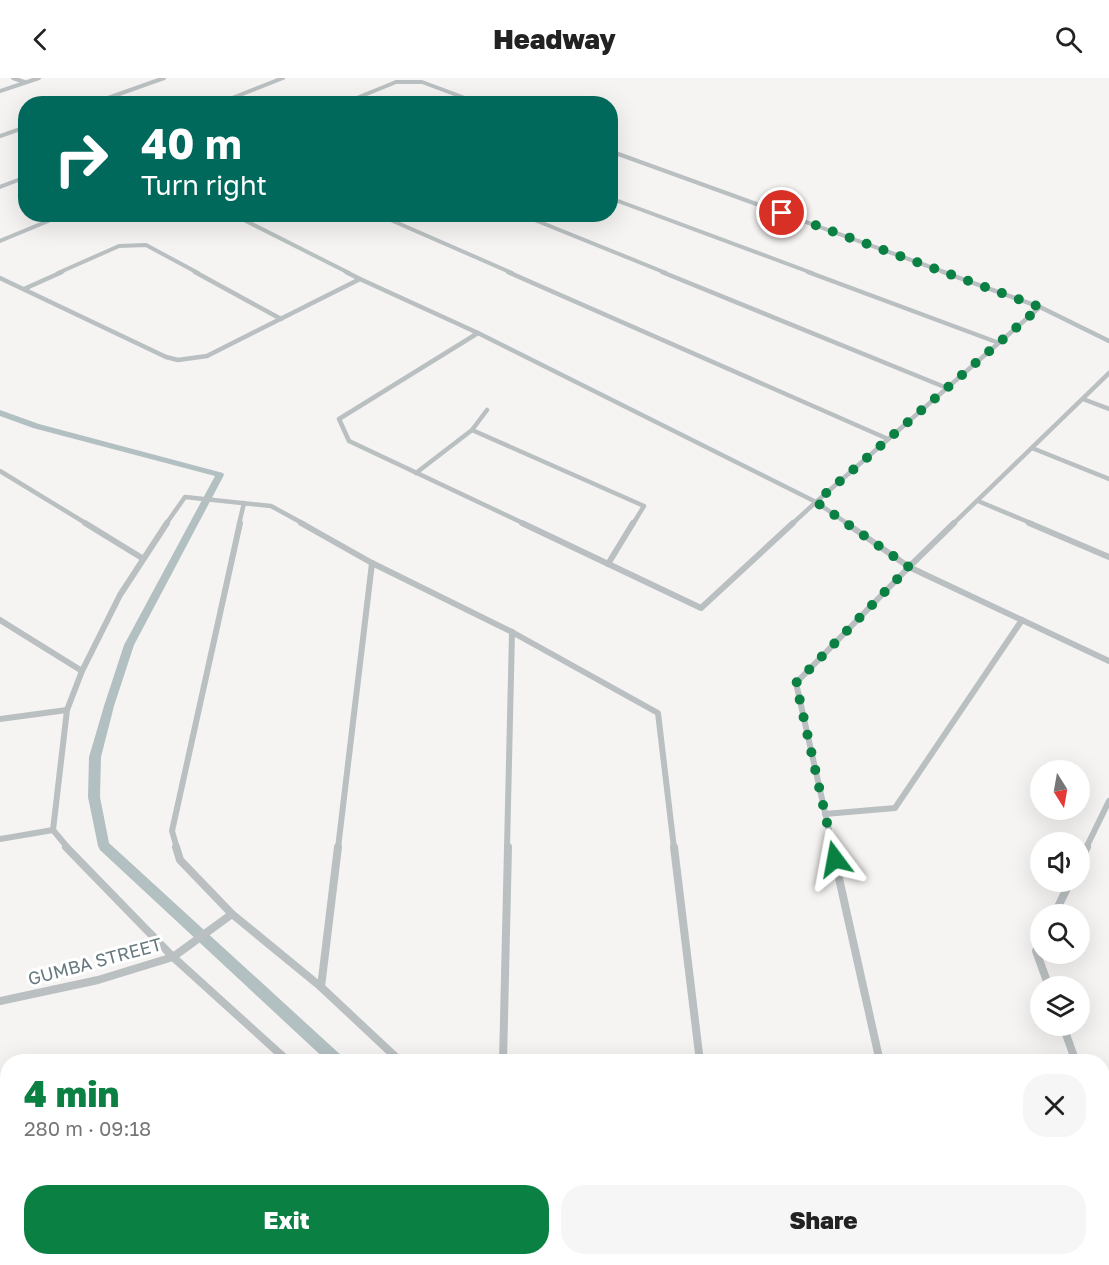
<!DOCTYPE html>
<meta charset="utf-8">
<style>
:root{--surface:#fff;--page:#f6f6f6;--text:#222;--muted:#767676;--accent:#0b8043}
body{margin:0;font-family:"Golos Text",sans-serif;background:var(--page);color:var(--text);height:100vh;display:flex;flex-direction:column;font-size:22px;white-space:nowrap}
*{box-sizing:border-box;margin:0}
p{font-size:20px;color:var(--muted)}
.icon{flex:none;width:33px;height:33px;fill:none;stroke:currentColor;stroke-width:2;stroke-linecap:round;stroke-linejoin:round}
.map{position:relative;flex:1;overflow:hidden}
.drawer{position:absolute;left:0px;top:976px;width:1110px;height:212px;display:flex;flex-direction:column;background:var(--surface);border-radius:24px 24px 0 0;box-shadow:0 6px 24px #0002}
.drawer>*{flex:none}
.hud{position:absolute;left:18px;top:18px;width:600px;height:126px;border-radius:24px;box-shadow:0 6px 24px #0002;background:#00695c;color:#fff;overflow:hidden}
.needle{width:39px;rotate:169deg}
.controls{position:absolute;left:1030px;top:682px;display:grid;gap:12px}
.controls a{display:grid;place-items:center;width:60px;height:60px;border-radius:50%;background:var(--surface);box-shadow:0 6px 24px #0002;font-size:30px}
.pin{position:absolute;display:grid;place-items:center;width:51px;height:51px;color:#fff;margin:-26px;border:3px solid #fff;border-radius:50%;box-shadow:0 2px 6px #0007}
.me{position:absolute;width:66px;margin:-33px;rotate:347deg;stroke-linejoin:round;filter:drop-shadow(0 0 4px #0008)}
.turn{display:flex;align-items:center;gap:21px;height:126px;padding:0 24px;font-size:27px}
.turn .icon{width:78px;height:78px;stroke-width:2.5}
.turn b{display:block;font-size:42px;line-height:51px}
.round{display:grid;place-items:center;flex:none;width:63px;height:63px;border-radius:24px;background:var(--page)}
.summary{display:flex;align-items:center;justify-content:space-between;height:102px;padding:0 24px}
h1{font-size:36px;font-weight:800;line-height:45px;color:var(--accent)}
.action{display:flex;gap:12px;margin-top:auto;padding:12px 24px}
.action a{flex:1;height:69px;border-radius:24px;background:var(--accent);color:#fff;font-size:24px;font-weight:800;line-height:69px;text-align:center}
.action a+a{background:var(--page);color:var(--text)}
header{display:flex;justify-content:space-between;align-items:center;height:78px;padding:0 24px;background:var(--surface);font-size:27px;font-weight:800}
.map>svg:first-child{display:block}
</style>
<header><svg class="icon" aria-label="back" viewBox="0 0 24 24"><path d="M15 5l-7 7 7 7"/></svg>Headway<svg class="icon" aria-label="search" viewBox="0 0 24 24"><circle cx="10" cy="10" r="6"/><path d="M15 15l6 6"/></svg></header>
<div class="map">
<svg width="1109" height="1187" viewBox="0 0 1109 1187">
<rect width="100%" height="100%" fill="#f5f4f2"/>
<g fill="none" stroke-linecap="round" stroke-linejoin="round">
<g fill="#b3c0c2" fill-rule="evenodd">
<polygon points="0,332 39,346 223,395 224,397 134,567 114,628 101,679 100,719 109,765 343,979 345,984 328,984 100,772 98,768 88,719 89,679 104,628 124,567 215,398 33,350 0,338"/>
<polygon points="642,1180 664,1180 668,1187 646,1187"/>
</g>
<g stroke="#babfc1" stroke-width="4">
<polyline points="13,0 24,4"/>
<polyline points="0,13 39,0"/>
<polyline points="91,26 164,0"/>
<polyline points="217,26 283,0"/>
<polyline points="342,26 396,4 422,4 481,26"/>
<polyline points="0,58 26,49"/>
<polyline points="610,73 947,195"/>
<polyline points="0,109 26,99"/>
<polyline points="610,120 812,195"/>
<polyline points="232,136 349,195"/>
<polyline points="377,136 512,195"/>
<polyline points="520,136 666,195"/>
<polyline points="0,163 65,136"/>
<polyline points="58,195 119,168 146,167 198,195"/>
</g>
<g stroke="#babfc1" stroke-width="4.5">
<polyline points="195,194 281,241"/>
<polyline points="346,194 360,201"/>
<polyline points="508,194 888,361"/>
<polyline points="662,194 947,310"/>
<polyline points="808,194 999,265"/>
<polyline points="943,194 1040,229"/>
<polyline points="0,200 166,279 178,282 207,278 360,201 478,255"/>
<polyline points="24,211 62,194"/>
<polyline points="1083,321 1109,331"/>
<polyline points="487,332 472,352 644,428 633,446"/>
<polyline points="1032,370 1109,401"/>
<polyline points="0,393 87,446"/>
<polyline points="416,395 472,352"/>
<polyline points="978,423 1033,446"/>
<polyline points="816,424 848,446"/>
<polyline points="816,424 1040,229 1109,263"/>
<polyline points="166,446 185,419 271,428 304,446"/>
<polyline points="239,446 244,425"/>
<polyline points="525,446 349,363 339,341 478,255 816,424"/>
<polyline points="792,446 816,424"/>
<polyline points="953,446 1109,295"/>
</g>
<g stroke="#babfc1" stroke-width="6">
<polyline points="85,445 142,480"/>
<polyline points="301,445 372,485 512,554 658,635 674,770"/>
<polyline points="522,445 701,530 793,445"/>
<polyline points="846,445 909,489 954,445"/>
<polyline points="1029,445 1109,479"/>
<polyline points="608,486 633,445"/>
<polyline points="0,542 82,593"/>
<polyline points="0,641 67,632"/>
<polyline points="825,736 895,730 1022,542"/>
<polyline points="0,761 53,752"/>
<polyline points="68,770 53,752 67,632 82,593 120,517 167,445"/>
<polyline points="177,770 172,753 240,445"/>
<polyline points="338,770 372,485"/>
<polyline points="507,770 512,554"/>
<polyline points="833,770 796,605 909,489 1109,583"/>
<polyline points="1086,770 1109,723"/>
</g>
<g stroke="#babfc1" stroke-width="8">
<polyline points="66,769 173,879 289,984"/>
<polyline points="176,769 180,782 232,836 321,909 401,984"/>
<polyline points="674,769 700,984"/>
<polyline points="832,769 880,984"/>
<polyline points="1080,783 1087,769"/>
<polyline points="1054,837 1070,804"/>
<polyline points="1041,863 1036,873 1049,909"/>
<polyline points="321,909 338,769"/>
<polyline points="0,923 98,902 173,879 232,836"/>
<polyline points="1063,948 1076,984"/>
<polyline points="503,984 508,769"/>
<polyline points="1102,1060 1109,1078"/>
<polyline points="0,1111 8,1110"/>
<polyline points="550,1180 560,1187"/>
<polyline points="723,1180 723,1187"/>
<polyline points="924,1180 926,1187"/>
</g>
</g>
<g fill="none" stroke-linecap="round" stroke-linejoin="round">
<polyline stroke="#0b8043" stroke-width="10" stroke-dasharray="0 18" points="782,135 1040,229 816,424 909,489 796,605 835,781"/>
</g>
<g text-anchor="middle" stroke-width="6" stroke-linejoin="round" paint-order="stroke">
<g font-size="18" fill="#67787f" stroke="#fff">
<text transform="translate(95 884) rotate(-15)" y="6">GUMBA STREET</text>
</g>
</g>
</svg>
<div class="controls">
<a><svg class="needle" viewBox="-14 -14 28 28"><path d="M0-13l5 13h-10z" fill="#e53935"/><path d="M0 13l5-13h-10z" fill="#767676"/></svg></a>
<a><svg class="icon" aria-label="sound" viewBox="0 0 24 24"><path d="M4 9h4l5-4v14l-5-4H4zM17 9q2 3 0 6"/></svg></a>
<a><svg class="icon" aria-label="search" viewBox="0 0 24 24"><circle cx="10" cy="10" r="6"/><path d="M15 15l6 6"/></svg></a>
<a><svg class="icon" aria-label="layers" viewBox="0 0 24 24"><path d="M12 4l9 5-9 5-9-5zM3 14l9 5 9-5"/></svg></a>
</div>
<div class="pin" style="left:782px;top:135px;background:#d93025"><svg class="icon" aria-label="arrive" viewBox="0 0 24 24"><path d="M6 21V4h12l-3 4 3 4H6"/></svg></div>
<svg class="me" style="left:835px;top:781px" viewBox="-20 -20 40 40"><path d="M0-17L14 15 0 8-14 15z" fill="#0b8043" stroke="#fff" stroke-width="4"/></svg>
<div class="hud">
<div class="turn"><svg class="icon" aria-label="right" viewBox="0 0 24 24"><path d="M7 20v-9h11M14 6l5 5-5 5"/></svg><div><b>40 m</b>Turn right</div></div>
</div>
<section class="drawer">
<div class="summary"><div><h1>4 min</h1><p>280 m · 09:18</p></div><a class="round"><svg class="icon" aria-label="close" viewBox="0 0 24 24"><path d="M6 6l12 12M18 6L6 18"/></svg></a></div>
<div class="action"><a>Exit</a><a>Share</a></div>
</section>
</div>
